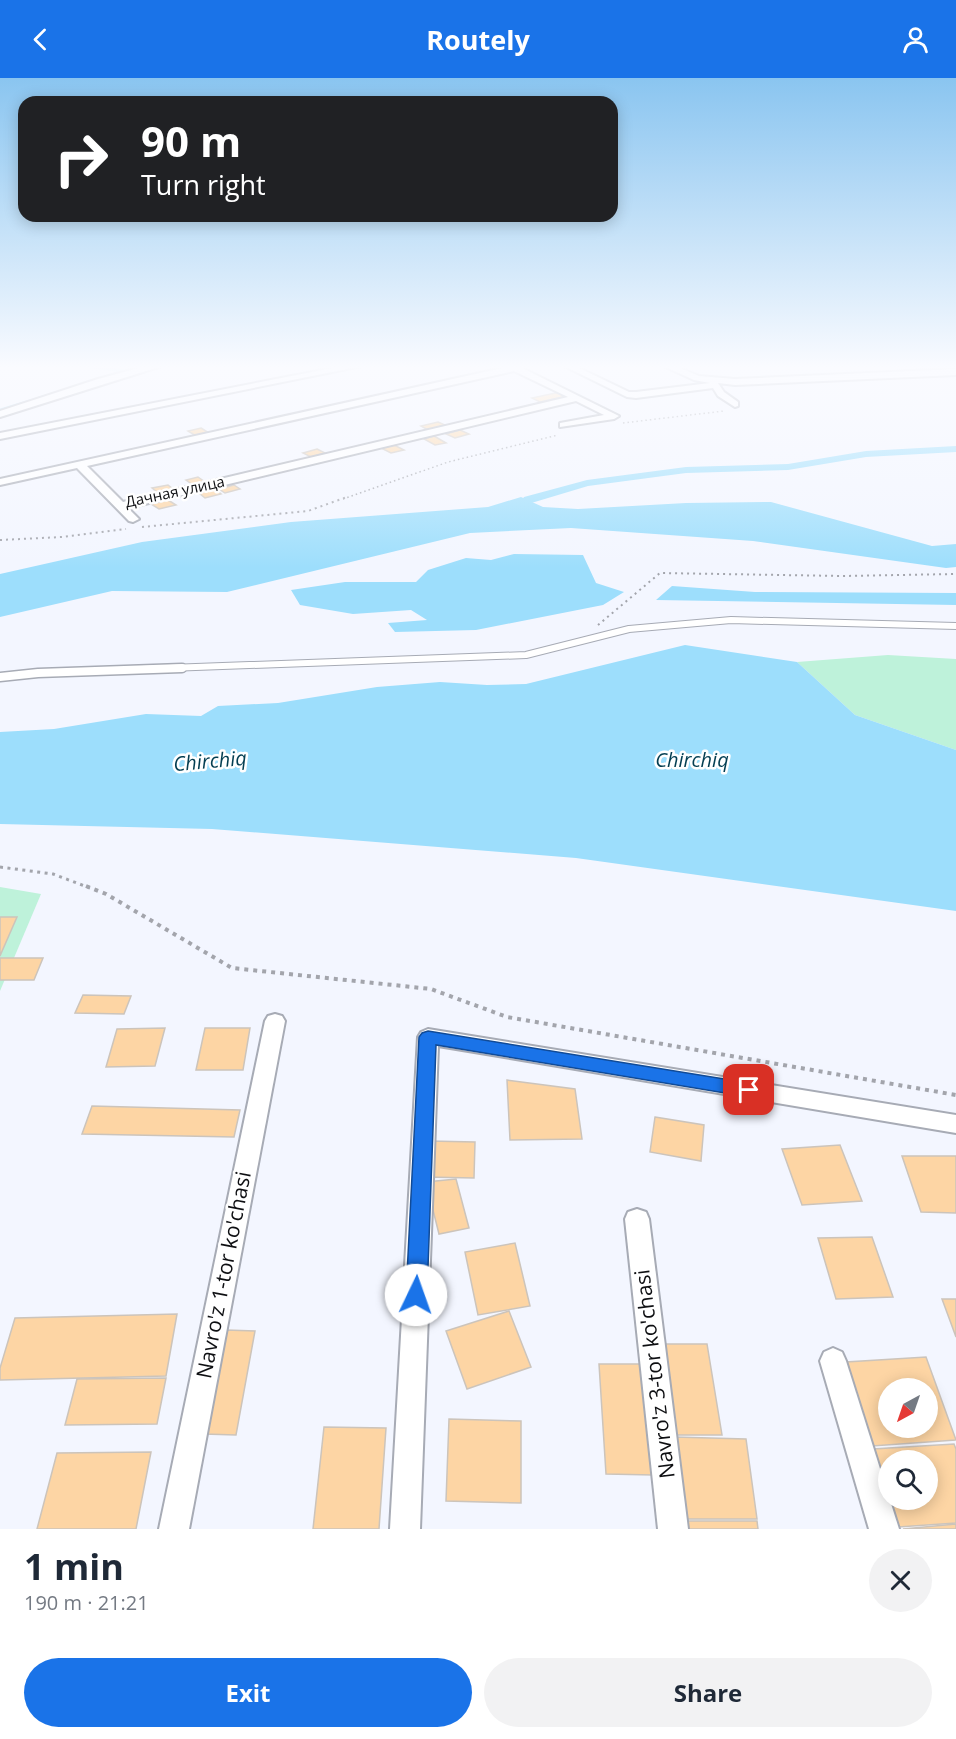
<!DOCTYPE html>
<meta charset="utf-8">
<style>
:root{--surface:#fff;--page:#f2f2f3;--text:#1f2937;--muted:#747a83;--accent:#1a73e8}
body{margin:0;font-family:"Open Sans",sans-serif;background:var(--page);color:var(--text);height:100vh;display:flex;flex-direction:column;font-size:22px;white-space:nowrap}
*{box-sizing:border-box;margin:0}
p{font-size:20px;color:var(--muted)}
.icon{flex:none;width:33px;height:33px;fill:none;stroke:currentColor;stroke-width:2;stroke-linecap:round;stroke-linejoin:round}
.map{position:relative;height:1451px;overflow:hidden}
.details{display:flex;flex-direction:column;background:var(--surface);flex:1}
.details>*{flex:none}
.hud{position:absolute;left:18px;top:18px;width:600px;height:126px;border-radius:18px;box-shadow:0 3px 15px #0003;background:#202124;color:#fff;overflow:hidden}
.needle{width:39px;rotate:220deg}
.tools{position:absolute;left:878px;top:1300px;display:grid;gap:12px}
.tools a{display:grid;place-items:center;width:60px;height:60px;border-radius:50%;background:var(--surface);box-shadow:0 3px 15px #0003;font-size:30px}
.pin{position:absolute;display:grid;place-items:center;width:51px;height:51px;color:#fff;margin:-26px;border-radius:12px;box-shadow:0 3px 9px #0006}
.me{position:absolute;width:66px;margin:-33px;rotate:3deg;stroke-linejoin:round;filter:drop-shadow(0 0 4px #0008)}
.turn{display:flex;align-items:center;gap:21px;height:126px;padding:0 24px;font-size:27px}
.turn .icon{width:78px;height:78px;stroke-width:2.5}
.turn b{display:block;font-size:42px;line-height:51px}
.round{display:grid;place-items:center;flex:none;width:63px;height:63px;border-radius:32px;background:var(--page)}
.headline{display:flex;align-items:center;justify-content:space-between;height:102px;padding:0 24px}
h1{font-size:36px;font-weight:700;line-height:45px}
.action{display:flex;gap:12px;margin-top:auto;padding:12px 24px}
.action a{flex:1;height:69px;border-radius:36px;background:var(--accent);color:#fff;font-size:24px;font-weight:700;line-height:69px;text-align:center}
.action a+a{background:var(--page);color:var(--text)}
header{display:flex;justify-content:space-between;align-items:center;height:78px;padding:0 24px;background:var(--accent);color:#fff;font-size:27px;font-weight:700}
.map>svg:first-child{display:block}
</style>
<header><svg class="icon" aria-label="back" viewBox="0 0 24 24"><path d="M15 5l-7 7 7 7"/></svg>Routely<svg class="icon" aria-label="person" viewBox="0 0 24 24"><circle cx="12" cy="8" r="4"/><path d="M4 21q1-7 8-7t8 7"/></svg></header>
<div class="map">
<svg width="956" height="1451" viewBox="0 0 956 1451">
<rect width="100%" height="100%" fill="#f3f6ff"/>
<g fill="#bef2da">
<polygon points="888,577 956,581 956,672 855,637 797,584"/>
<polygon points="0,809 41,816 0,913"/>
</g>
<g fill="#9ddefc">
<polygon points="521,419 543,429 578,431 686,425 771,424 932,468 956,466 956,489 946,490 753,463 571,450 470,455 227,514 112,513 0,539 0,496 142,464 291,444 488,429"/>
<polygon points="514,476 583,477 596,505 624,514 603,527 476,552 395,554 388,545 427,542 411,532 353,536 300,527 291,512 345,504 416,504 428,492 466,480 491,482"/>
<polygon points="672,508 755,514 956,515 956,527 656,522"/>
<polygon points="685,567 797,584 855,637 956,672 956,833 576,780 212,751 0,746 0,654 54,651 146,636 201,638 218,628 278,625 377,609 440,604 487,607 526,606"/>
</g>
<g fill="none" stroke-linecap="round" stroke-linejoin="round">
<g stroke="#9ddefc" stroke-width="3">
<polyline points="79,287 123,293 99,301"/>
<polyline points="0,332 53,316"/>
</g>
<polygon fill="#9ddefc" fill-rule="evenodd" points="956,368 956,374 866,379 788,392 686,395 588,408 528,426 522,422 524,419 587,402 686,389 788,386 866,373"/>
</g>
<g fill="#fdd5a4" stroke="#ccc4bb" stroke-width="1.5" fill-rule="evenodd">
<polygon points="560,314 568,318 540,324 532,320"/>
<polygon points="438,344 445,347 428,352 421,348"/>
<polygon points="201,350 209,355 196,358 188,353"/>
<polygon points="460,352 469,356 455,360 446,356"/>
<polygon points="434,358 446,365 435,367 424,361"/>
<polygon points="394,367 404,372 391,375 381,370"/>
<polygon points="317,371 325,375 311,379 303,375"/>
<polygon points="198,399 205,404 193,407 186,402"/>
<polygon points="168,407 173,411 158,415 152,410"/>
<polygon points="234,407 240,411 225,415 219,411"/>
<polygon points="215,411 221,416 205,420 199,415"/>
<polygon points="168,422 176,427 159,431 151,426"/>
<polygon points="0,839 17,839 0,878"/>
<polygon points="0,880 43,880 34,902 0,902"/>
<polygon points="83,917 131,918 124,936 75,935"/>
<polygon points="165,950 155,988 106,989 117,951"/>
<polygon points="205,950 250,950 243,992 196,992"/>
<polygon points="507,1002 575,1011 582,1061 510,1062"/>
<polygon points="92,1028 240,1032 234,1059 82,1056"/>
<polygon points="655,1039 704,1047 701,1083 650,1074"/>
<polygon points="429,1063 475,1064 474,1100 426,1099"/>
<polygon points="840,1067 862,1123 802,1127 782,1071"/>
<polygon points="902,1078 956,1078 956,1135 921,1134"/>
<polygon points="456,1101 469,1150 439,1156 426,1104"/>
<polygon points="872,1159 893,1219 836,1221 818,1160"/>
<polygon points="515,1165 530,1228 478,1237 465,1174"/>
<polygon points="942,1221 956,1221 956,1259"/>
<polygon points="509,1233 531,1289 467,1311 446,1253"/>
<polygon points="177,1236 166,1298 0,1302 0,1290 15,1240"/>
<polygon points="226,1252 255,1253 236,1357 204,1356"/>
<polygon points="662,1266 707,1266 722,1357 674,1357"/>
<path d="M926,1279L956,1362L872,1368L846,1284ZM888,1311H927V1350H888Z"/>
<polygon points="599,1286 643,1286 653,1397 606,1396"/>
<polygon points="166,1300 157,1346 65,1347 77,1301"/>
<polygon points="449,1341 521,1343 521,1425 446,1423"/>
<polygon points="324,1349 386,1350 379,1451 313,1451"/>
<polygon points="674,1359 746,1361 757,1441 683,1441"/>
<polygon points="954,1366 956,1371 956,1445 898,1449 889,1422 927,1422 927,1383 888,1383 888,1419 873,1371"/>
<polygon points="151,1374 136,1451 37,1451 57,1375"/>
<polygon points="683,1443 757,1443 758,1451 684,1451"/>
<polygon points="956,1446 956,1451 903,1451"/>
</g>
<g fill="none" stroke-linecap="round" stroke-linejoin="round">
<defs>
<polyline id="lane-far1" points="142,591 526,577 629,551 731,542 956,548"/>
<polyline id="lane" points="0,599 38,595 182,590"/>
<g id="street">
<polygon points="150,287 165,287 0,339 0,333 98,301"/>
<polygon points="348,287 367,287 0,361 0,355"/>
<path d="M505,287H516L619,338L614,341L560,349V345L604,337L576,323L128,430L139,441L133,444L129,443L77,390L0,407V401L507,289ZM514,293L568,319L123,424L87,388Z"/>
<polygon points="562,287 573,287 629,314 636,314 710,305 694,302 661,287 673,287 699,298 735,301 956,291 956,297 735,307 718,305 724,314 738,324 738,328 735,329 718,318 713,310 636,320 627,319"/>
<polygon points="275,936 282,938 285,943 189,1451 159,1451 265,943 268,938"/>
<polygon points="428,951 956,1037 956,1055 438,968 420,1451 390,1451 418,959 421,954"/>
<polygon points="637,1131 646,1134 649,1141 688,1451 658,1451 625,1141 628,1134"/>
<polygon points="833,1270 842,1274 846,1283 899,1451 869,1451 820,1283 824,1274"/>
</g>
</defs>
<use href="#lane-far1" stroke="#a7abb5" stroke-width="8"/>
<use href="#lane" stroke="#a7abb5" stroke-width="11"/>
<use href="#street" stroke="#a7abb5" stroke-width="4"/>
<g stroke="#a3a5ac" stroke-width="1.5" stroke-dasharray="1.5 3" stroke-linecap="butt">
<polyline points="623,345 724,333"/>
<polyline points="343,421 448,384 558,357"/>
</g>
<g stroke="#a3a5ac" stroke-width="2" stroke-dasharray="2 4" stroke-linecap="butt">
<polyline points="142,449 308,433 347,419"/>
<polyline points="0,462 62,459 126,451"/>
<polyline points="598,547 660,495 842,498 956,496"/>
</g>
<polyline stroke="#a3a5ac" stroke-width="3" stroke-dasharray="3 4.5" stroke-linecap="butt" points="0,789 53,796 90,810"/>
<polyline stroke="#a3a5ac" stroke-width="4" stroke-dasharray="4 5" stroke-linecap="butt" points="86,808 106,816 232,890 431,911 507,939 956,1017"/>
<use href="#lane-far1" stroke="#fff" stroke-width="6"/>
<use href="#lane" stroke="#fff" stroke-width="8"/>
<use href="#street" fill="#fff" fill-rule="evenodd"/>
</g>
<linearGradient id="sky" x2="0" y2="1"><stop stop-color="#8ac5f0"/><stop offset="0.59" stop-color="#fafbff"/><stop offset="1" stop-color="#fafbff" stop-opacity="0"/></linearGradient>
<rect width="956" height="490" fill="url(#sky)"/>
<polygon fill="#1a73e8" stroke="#114b97" stroke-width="1.5" points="428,953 749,1005 756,1007 758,1012 756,1017 749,1019 436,967 427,1217 424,1224 416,1226 409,1224 406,1217 419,959 422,955"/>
<g text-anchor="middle" stroke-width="5" stroke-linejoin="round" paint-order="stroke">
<g font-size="15" fill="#0e0f12" stroke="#fff">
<text transform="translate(175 414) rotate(-12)" y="5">Дачная улица</text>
</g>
<g font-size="20" font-style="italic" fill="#033e52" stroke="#fff">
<text x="692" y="689">Chirchiq</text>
<text transform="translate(210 683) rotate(-5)" y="7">Chirchiq</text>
</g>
<g font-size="21" fill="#0e0f12" stroke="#fff">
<text transform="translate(224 1197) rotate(-79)" y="7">Navro'z 1-tor ko'chasi</text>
<text transform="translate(655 1296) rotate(-97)" y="7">Navro'z 3-tor ko'chasi</text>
</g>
</g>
</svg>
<div class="tools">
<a><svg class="needle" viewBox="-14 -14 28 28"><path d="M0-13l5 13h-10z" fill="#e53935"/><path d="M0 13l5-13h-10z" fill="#747a83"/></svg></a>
<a><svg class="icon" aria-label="search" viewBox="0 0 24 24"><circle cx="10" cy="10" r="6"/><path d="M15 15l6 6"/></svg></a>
</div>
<div class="pin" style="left:749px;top:1012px;background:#d93025"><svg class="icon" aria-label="arrive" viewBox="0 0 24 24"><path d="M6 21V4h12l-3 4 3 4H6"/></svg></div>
<svg class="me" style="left:416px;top:1217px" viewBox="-20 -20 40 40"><circle r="19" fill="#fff"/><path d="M0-13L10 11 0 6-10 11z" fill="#1a73e8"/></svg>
<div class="hud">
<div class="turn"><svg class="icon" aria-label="right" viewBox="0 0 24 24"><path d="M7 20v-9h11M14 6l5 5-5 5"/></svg><div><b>90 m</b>Turn right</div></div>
</div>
</div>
<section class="details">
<div class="headline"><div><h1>1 min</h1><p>190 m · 21:21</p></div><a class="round"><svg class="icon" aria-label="close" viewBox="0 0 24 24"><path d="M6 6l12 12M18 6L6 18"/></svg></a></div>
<div class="action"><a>Exit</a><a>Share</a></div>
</section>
